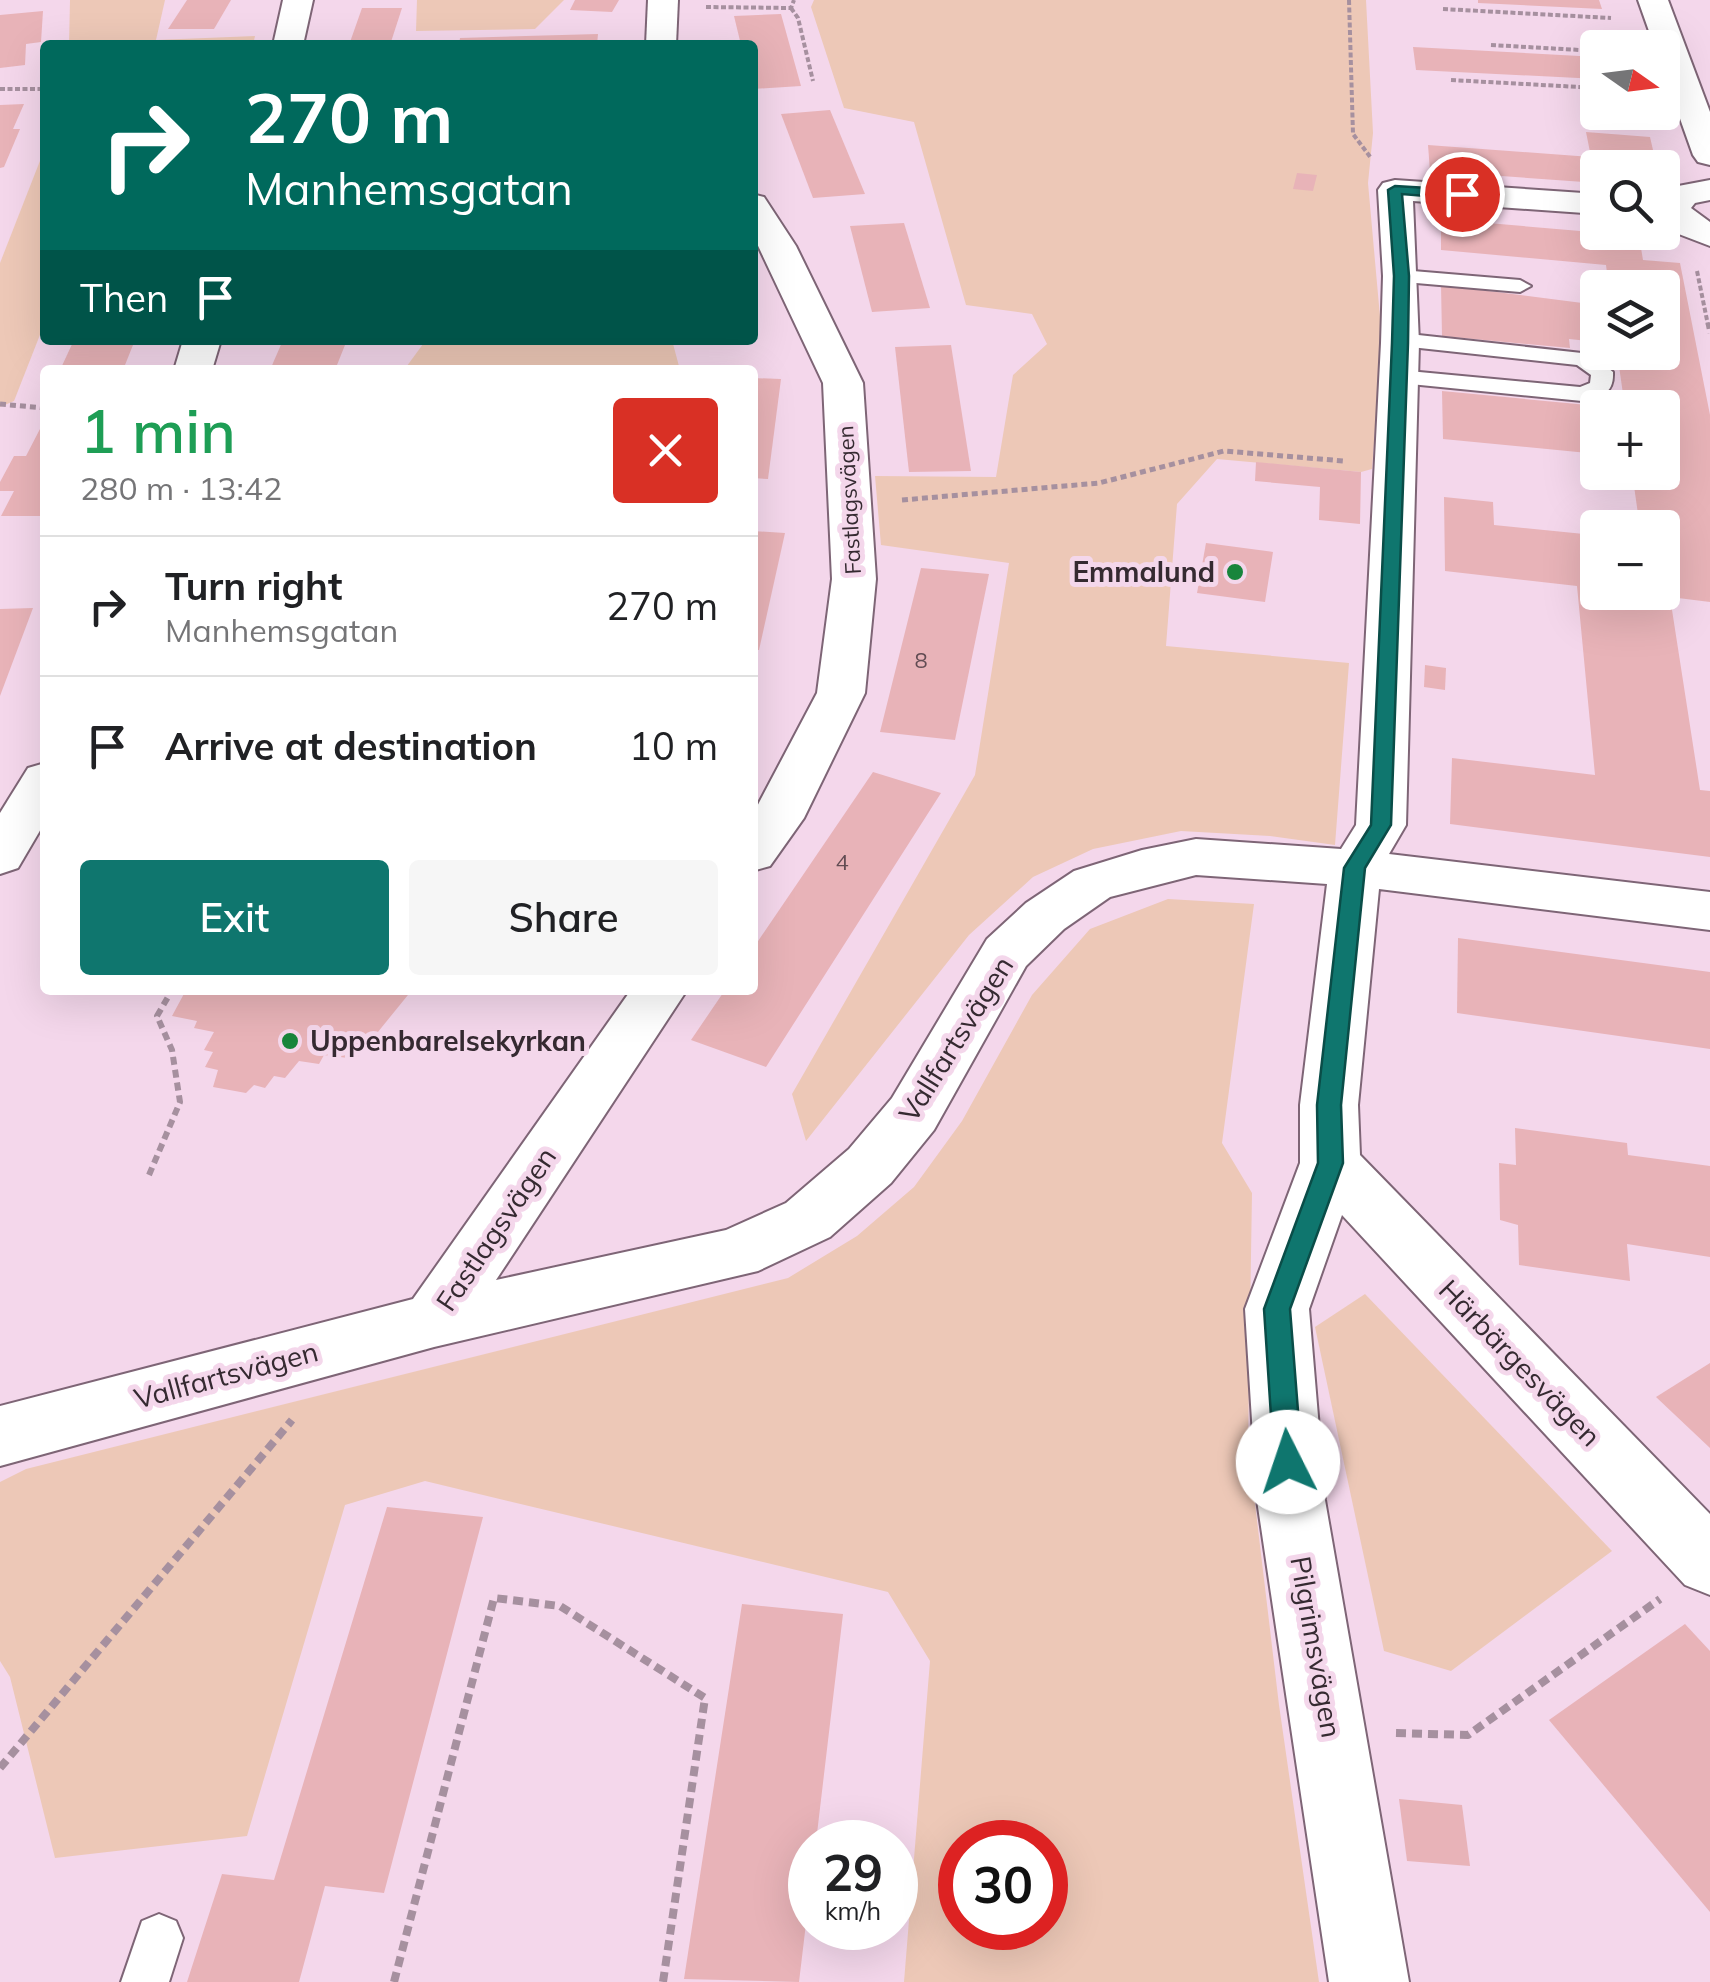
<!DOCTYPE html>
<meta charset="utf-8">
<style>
:root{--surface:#fff;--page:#f6f6f6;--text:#202124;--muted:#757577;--line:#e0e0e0;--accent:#0f766e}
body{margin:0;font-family:Mulish,sans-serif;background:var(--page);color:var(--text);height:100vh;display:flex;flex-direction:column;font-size:38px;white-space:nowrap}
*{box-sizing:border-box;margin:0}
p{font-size:32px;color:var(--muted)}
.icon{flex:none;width:55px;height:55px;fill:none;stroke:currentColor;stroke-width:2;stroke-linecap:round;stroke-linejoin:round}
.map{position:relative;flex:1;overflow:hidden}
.sheet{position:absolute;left:40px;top:365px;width:718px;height:630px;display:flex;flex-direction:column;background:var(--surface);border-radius:10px;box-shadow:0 10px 40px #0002}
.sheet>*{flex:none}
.guide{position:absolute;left:40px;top:40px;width:718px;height:305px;border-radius:10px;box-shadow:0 10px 40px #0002;background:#00695c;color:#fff;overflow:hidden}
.needle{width:65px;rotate:104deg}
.tools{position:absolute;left:1580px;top:30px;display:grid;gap:20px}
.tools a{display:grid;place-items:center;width:100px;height:100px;border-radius:10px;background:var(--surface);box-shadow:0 10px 40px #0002;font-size:50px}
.speed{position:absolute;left:788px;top:1820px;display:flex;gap:20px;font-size:50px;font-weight:700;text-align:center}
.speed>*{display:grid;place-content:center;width:130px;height:130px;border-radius:50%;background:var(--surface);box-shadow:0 10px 40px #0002;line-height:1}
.speed small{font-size:25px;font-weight:400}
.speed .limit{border:15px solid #d22;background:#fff;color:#111}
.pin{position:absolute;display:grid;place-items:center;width:85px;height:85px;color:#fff;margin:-42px;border:5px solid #fff;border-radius:50%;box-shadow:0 2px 10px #0007}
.me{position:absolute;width:110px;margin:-55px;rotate:356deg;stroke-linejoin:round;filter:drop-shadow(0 0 8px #0008)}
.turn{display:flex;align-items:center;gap:35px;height:210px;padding:0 40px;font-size:45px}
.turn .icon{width:130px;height:130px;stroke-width:2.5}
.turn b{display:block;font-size:70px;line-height:85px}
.then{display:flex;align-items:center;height:95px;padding:0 40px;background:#0003;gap:20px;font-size:38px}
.round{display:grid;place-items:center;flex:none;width:105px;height:105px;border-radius:10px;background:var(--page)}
.overview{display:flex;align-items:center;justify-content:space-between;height:170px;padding:0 40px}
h1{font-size:60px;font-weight:600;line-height:75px;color:#1e9e55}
.cta{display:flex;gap:20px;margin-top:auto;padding:20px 40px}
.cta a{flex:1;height:115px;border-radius:10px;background:var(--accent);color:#fff;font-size:40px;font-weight:600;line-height:115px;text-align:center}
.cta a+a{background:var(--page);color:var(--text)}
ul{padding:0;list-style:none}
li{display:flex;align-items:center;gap:30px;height:140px;padding:0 40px;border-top:2px solid var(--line)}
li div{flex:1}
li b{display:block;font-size:38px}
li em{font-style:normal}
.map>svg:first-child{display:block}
</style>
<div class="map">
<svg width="1710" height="1982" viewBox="0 0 1710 1982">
<rect width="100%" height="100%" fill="#f4d7eb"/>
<g fill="#edc8b7" fill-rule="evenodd">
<polygon points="70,0 165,0 156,40 255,36 253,45 69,45"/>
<polygon points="417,0 564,0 535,29 416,31"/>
<polygon points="814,0 1366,0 1373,133 1368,183 1382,339 1372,469 1361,472 1217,459 1177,504 1166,646 1349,663 1335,845 1270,836 1181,831 1093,849 1033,877 969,935 806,1141 792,1094 975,775 1009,563 881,545 875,476 996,477 1013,375 1047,344 1032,314 966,305 914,122 844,108 811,7"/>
<polygon points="45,148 45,322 14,401 0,407 0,263"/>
<polygon points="426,340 672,340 680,370 404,370"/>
<path d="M1168,899L1254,904L1222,1143L1252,1193L1248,1445L1279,1705L1319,1982H904L930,1661L888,1592L425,1481L345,1505L247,1836L55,1858L10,1677L0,1661V1482L26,1469L788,1278L857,1236L914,1187L962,1121L1032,995L1090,929ZM960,1842H1045V1928H960Z"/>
<polygon points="1365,1294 1612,1551 1451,1671 1384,1651 1315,1327"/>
</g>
<g fill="#e8b3b8">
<polygon points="187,0 231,0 214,29 168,29"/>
<polygon points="575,0 619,0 612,12 570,10"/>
<polygon points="1478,0 1599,0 1602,9 1478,3"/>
<polygon points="362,8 402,8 390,45 349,45"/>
<polygon points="43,11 41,42 26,44 25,65 0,68 0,15"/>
<polygon points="781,14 801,86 752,89 752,45 741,45 734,16"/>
<polygon points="598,34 597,45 459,45 460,38"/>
<polygon points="1413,47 1598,57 1598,79 1416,70"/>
<polygon points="24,104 13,129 20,129 4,167 0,168 0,105"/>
<polygon points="830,110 865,194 813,198 781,114"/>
<polygon points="1586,132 1650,137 1656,163 1620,161 1621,168 1598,168 1598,183 1430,171 1428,145 1591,157"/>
<polygon points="1297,173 1317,175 1313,191 1293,189"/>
<polygon points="1441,219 1639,236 1643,260 1680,263 1710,415 1710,602 1670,597 1700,790 1710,791 1710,857 1450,824 1452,758 1595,775 1577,586 1445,571 1444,497 1493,502 1494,525 1584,534 1587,562 1598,564 1598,592 1662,592 1662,528 1640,528 1632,472 1662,472 1662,408 1625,408 1617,352 1662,352 1662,288 1609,288 1606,265 1441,250"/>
<polygon points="904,223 930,308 872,312 850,226"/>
<polygon points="1441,285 1598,305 1598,342 1569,339 1570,348 1442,336"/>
<polygon points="74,340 135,340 123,370 60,370"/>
<polygon points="283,340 347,340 335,370 270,370"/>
<polygon points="951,345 971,471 909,472 895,347"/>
<polygon points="752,378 781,379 768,479 752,478"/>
<polygon points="1442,391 1598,406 1598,454 1443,439"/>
<polygon points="45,426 45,516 1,516 14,491 0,491 0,482 14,456 26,456 41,427"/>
<polygon points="1256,462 1361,472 1360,524 1319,520 1320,487 1255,481"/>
<polygon points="752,531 785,533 759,650 752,650"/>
<polygon points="1206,543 1273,552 1265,602 1197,593"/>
<polygon points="921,568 989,574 955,740 880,732"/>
<polygon points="33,608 0,696 0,609"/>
<polygon points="1425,665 1446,668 1445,690 1424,687"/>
<polygon points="873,772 941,793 766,1067 691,1040 725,990 752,990 752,950"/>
<polygon points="1458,938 1710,972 1710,1049 1457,1013"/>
<polygon points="186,990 412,990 356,1059 324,1055 319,1064 299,1061 285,1078 274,1076 265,1088 254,1085 246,1093 213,1087 218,1070 205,1067 213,1052 204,1050 214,1032 194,1028 197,1021 172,1016"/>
<polygon points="1515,1128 1627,1143 1628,1155 1710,1166 1710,1257 1627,1244 1630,1281 1519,1265 1518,1225 1500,1220 1499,1163 1516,1165"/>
<polygon points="1710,1363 1710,1448 1656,1397"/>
<polygon points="387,1507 483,1517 384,1893 325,1886 299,1982 187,1982 222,1874 274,1880"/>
<polygon points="742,1604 843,1614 816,1842 810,1842 810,1890 799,1982 684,1979"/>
<polygon points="1685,1624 1710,1651 1710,1912 1549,1720"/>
<polygon points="1399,1799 1462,1805 1470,1866 1407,1861"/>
</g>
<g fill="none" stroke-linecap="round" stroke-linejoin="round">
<defs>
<g id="service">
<polygon points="1401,270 1520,280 1531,286 1520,292 1393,281 1390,276"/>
<path d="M1400,333L1591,354L1613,372C1614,394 1602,396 1582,401L1390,382L1386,377L1398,370L1580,387L1590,383L1591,375L1577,365L1392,345L1389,340Z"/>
<polygon points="159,1914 176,1921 183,1938 169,1982 121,1982 142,1921"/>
</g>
<g id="minor">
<polygon points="648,0 678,0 676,45 646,45"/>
<polygon points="1395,180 1598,194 1598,214 1413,201 1419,343 1406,825 1389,854 1710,892 1710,930 1379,889 1358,1105 1360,1155 1710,1514 1710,1595 1685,1585 1342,1215 1309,1309 1325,1500 1409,1982 1329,1982 1257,1500 1245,1309 1300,1163 1300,1105 1327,884 1196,875 1110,897 1064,929 1026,966 934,1130 891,1183 830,1237 758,1271 434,1347 0,1466 0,1406 413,1299 631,990 687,990 496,1280 726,1230 786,1203 849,1149 892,1098 987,939 1026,903 1074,871 1142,850 1196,839 1341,849 1356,825 1381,343 1383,276 1378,190 1383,183"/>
<polygon points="752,194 764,197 796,246 863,383 876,579 865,693 804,818 770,866 752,871 752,816 817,693 832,579 823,383 752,233"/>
</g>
<g id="tertiary">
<polygon points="283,0 313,0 303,45 273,45"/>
<polygon points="1638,0 1668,0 1710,112 1710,165 1698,162 1693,155 1662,68 1662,48 1655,48"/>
<polygon points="1710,180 1710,200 1695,203 1691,208 1710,222 1710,246 1676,233 1662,219 1663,194 1673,187"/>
<polygon points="183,340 221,340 212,370 174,370"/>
<polygon points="45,763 45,822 18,868 0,874 0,813 28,768"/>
</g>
</defs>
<use href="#service" stroke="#7e6576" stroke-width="4"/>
<use href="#minor" stroke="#7e6576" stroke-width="4"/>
<use href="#tertiary" stroke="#7e6576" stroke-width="4"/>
<g stroke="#a6909f" stroke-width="4" stroke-dasharray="5 2.5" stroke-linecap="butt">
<polyline points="1349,0 1353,134 1371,158"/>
<polyline points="706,7 791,8 794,0"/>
<polyline points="791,8 798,18 813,81"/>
<polyline points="1443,9 1611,18"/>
<polyline points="1491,45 1598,51"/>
<polyline points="1451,80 1598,88"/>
<polyline points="0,89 45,89"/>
<polyline points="1697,271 1708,325"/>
</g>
<g stroke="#a6909f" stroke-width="5" stroke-dasharray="6 4" stroke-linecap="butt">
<polyline points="1708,323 1710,333"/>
<polyline points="0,404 45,408"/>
<polyline points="902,500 1099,483 1224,451 1344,461"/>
</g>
<polyline stroke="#a6909f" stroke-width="6" stroke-dasharray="8 5" stroke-linecap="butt" points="149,1175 180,1102 172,1050 157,1016 172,990"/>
<g stroke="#a6909f" stroke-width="8" stroke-dasharray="10 6" stroke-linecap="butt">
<polyline points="1396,1733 1468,1735 1660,1599"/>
<polyline points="0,1768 292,1420"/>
<polyline points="394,1982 494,1598 560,1606 705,1698 663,1982"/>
</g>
<use href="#service" fill="#fff" fill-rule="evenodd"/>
<use href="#minor" fill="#fff" fill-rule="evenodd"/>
<use href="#tertiary" fill="#fff" fill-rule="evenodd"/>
</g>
<polygon fill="#0f766e" stroke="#0a4d48" stroke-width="2.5" points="1395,186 1462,190 1470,194 1462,199 1402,194 1409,276 1408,343 1391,825 1365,868 1341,1105 1343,1163 1290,1309 1302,1462 1298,1471 1288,1474 1278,1471 1274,1462 1264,1309 1318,1163 1317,1105 1344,868 1371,825 1392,343 1394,276 1388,190"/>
<g fill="#18853c" stroke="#f4d7eb" stroke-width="4">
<circle cx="1235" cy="572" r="10"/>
<circle cx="290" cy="1041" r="10"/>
</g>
<g text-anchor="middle" stroke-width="10" stroke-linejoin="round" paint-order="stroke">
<g font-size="22" fill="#352a31" stroke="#f4d7eb">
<text transform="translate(849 500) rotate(-93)" y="8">Fastlagsvägen</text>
</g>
<g font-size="22" fill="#624c53">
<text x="921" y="668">8</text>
<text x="842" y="870">4</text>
</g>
<g font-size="28" font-weight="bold" fill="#352a31" stroke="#f4d7eb" text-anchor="end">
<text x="1215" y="582">Emmalund</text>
<text x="310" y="1051" text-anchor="start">Uppenbarelsekyrkan</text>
</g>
<g font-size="28" fill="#352a31" stroke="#f4d7eb">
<text transform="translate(956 1039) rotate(-58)" y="10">Vallfartsvägen</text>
<text transform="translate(496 1229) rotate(-56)" y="10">Fastlagsvägen</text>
<text transform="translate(1520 1363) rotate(46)" y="10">Härbärgesvägen</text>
<text transform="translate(226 1375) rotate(-15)" y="10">Vallfartsvägen</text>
<text transform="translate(1316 1647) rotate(80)" y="10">Pilgrimsvägen</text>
</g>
</g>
</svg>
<div class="tools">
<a><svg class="needle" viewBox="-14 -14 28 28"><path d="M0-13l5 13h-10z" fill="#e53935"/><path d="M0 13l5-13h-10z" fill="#757577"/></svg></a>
<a><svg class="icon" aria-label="search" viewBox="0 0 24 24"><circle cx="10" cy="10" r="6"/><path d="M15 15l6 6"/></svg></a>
<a><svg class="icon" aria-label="layers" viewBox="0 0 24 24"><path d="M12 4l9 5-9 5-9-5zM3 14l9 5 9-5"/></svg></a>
<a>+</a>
<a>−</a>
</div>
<div class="speed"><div>29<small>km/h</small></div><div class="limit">30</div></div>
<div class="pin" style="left:1462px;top:194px;background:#d93025"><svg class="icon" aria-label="arrive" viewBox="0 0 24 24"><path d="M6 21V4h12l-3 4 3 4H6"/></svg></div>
<svg class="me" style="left:1288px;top:1462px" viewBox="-20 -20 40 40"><circle r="19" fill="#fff"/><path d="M0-13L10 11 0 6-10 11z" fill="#0f766e"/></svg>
<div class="guide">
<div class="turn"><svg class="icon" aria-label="right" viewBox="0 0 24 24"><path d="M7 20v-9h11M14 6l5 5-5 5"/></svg><div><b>270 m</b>Manhemsgatan</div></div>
<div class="then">Then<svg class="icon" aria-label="arrive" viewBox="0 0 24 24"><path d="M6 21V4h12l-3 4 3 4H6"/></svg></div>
</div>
<section class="sheet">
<div class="overview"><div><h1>1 min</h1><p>280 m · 13:42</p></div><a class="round" style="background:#d93025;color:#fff"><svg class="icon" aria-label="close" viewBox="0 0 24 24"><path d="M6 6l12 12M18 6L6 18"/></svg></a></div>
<ul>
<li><svg class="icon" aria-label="right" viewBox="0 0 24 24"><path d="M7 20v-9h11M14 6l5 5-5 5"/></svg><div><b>Turn right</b><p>Manhemsgatan</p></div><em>270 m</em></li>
<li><svg class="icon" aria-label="arrive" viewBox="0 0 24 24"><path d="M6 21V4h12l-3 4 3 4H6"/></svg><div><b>Arrive at destination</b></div><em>10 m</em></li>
</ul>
<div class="cta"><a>Exit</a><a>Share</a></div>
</section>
</div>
